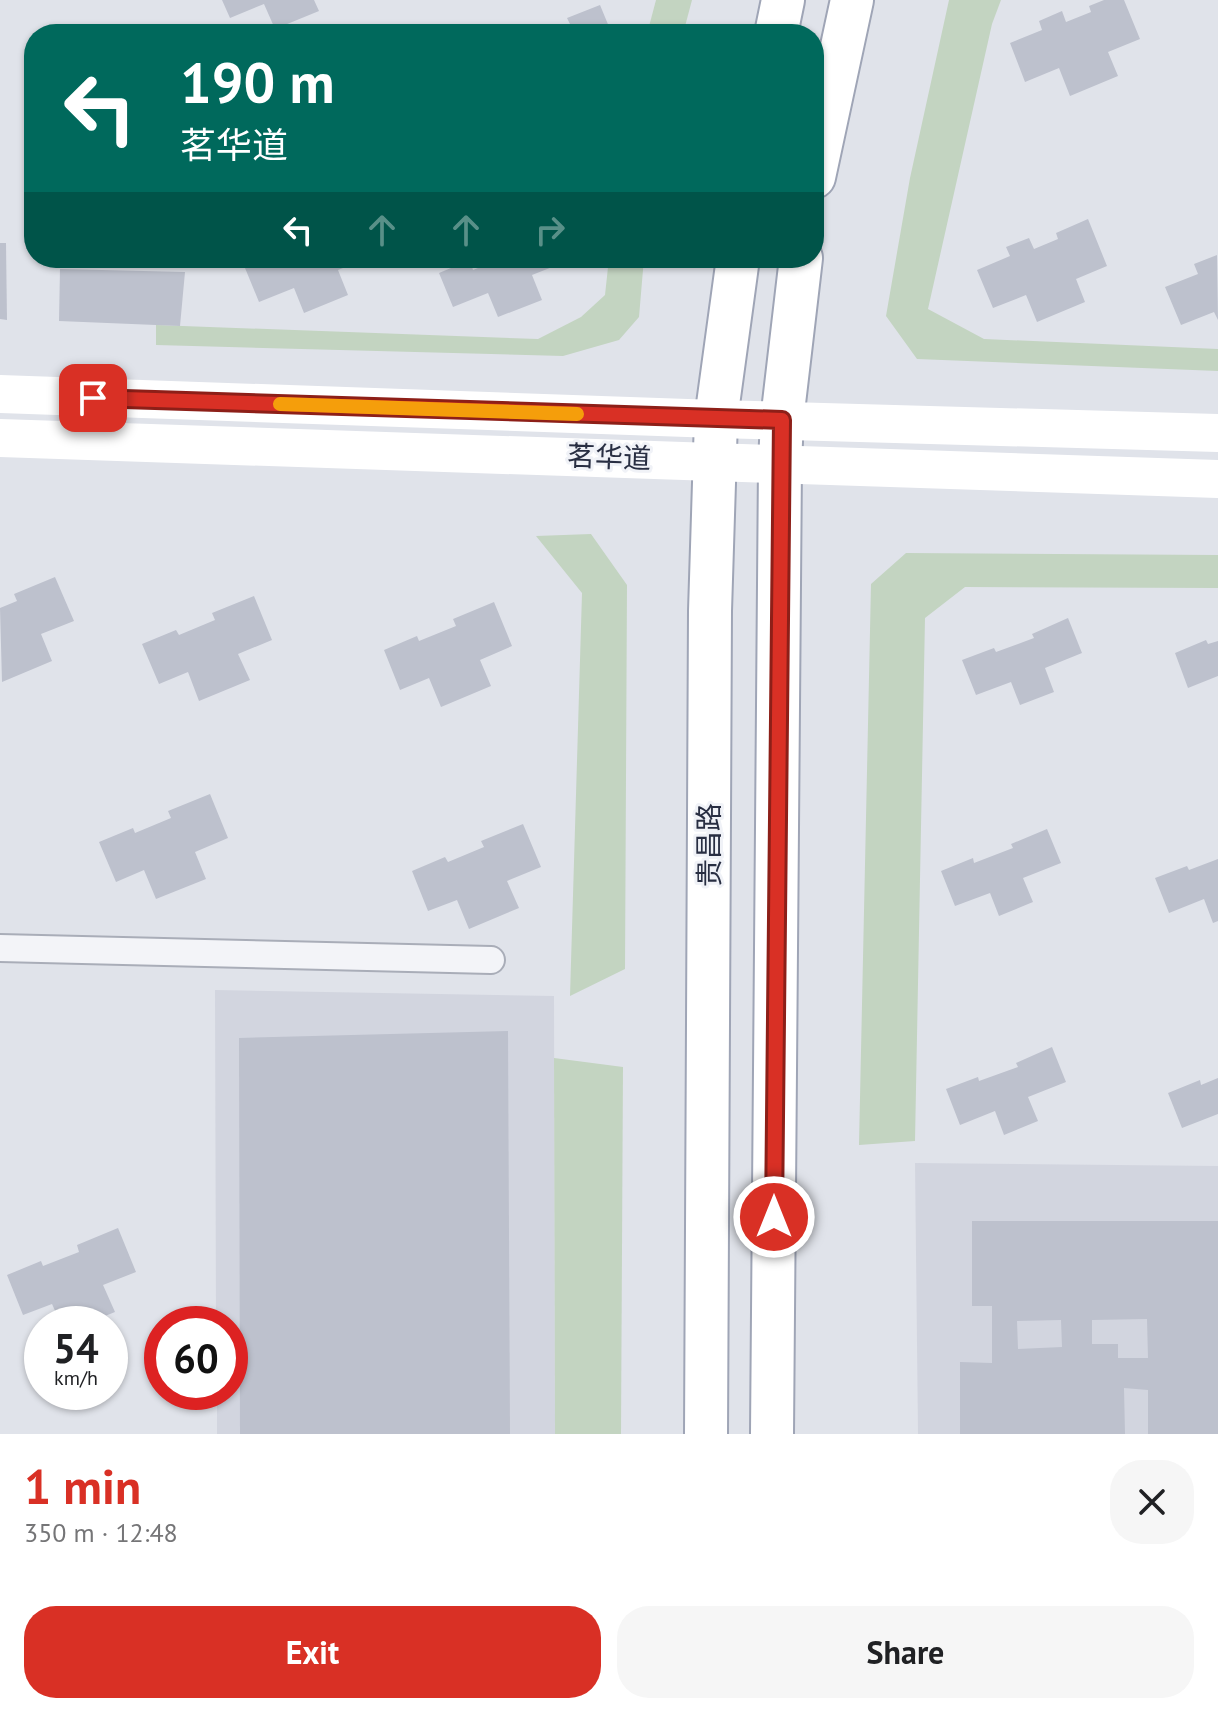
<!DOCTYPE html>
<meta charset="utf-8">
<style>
:root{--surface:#fff;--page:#f6f6f6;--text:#202124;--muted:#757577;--accent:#d93025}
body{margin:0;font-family:"PT Sans","Noto Sans SC",sans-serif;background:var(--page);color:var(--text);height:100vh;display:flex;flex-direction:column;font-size:30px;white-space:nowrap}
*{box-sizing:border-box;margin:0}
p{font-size:26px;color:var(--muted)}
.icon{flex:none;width:44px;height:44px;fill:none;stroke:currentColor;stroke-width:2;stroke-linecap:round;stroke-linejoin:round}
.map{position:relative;height:1434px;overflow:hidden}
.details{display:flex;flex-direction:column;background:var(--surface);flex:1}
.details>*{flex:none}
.hud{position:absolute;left:24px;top:24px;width:800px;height:244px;border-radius:32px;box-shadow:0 2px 6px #0004;background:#00695c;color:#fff;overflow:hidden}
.speed{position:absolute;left:24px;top:1306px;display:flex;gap:16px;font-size:40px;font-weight:700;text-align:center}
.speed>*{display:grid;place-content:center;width:104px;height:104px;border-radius:50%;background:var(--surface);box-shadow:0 2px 6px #0004;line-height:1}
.speed small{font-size:20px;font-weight:400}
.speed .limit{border:12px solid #d22;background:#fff;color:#111}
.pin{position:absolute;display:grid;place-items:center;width:68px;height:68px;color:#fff;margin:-34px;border-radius:16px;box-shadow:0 4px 12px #0006}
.me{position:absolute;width:88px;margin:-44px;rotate:0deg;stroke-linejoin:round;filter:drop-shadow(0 0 6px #0008)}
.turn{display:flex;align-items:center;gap:28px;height:168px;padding:0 24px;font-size:36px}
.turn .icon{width:104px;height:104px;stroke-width:2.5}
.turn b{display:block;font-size:56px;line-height:68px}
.lanes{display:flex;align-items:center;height:76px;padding:0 24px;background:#0003;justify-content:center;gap:40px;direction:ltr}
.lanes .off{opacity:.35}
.round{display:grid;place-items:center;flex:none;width:84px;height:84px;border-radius:32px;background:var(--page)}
.overview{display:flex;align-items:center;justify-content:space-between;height:136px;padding:0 24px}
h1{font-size:48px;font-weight:800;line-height:60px;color:var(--accent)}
.button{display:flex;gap:16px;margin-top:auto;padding:16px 24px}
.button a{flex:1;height:92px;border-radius:32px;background:var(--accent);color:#fff;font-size:32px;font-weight:800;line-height:92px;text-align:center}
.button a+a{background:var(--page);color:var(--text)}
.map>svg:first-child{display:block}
</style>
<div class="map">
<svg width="1218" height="1434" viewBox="0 0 1218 1434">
<rect width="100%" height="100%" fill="#e0e3ea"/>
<g fill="#d2d5df">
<polygon points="215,990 554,996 555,1434 217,1434 217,1392 230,1392 230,1324 216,1324"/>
<polygon points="915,1163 1218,1166 1218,1434 918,1434"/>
</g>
<g fill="#c3d4c1">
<polygon points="656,0 692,0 683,34 647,34"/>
<polygon points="949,0 1001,0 992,24 928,309 984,339 1218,349 1218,371 917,359 886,316 910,178"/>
<polygon points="609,258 644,258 639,317 619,340 563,356 156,345 156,325 538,339 581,317 605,295"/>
<polygon points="591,534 627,585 625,969 570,996 582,593 536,536"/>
<polygon points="906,553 1218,555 1218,588 965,587 925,618 915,1141 859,1145 871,584"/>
<polygon points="554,1058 623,1067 621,1434 555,1434"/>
</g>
<g fill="#bdc1cd" fill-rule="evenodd">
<polygon points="222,0 314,0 319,11 275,29 264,4 230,18"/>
<polygon points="1104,0 1124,0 1140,39 1108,52 1118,76 1070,96 1059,68 1025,82 1010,43 1042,30 1039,21 1062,11 1066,22 1091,12 1089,6"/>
<polygon points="600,5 612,34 558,34 572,28 567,18"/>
<polygon points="1088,219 1107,266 1076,279 1085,302 1037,322 1026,295 993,308 977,270 1010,256 1006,247 1029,238 1034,249 1058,239 1056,233"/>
<polygon points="0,243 6,243 7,320 0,319"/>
<polygon points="1217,255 1218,320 1214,312 1181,325 1165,287 1198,274 1194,264"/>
<polygon points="269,258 277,258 279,265 296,258 368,258 338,270 348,295 304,313 294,288 259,302 245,268"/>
<polygon points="503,258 563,258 565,262 532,275 542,300 498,317 488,293 453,307 439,273 470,260 473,270"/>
<polygon points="60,269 185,272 180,326 59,321"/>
<polygon points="55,577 74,621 41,634 52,661 2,682 0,608 17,601 14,594"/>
<polygon points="254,596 272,640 238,654 250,680 199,701 188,672 159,684 142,644 176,630 179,635 215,620 212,613"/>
<polygon points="494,602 512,646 480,660 491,686 441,707 429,678 400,690 384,650 417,636 419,641 456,626 453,619"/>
<polygon points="1068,618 1082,653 1045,668 1054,692 1020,705 1011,682 976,695 962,660 994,648 996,652 1034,638 1032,634"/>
<polygon points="1206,640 1208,644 1218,641 1218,676 1188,688 1175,653"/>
<polygon points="210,794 228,838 195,852 206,879 156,899 144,870 116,882 99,842 133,828 135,833 171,818 168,811"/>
<polygon points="523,824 541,867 507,881 519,908 469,929 457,900 428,911 412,871 445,857 448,862 484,847 481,841"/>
<polygon points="1047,829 1061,863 1023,878 1033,902 999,916 990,893 955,906 941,871 973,858 974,863 1013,848 1011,844"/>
<polygon points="1218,859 1218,921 1213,923 1204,899 1169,913 1155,878 1187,866 1189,870"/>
<polygon points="508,1031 510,1434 240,1434 239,1038"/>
<polygon points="1052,1047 1066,1082 1028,1097 1038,1121 1004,1135 995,1111 960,1125 946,1089 978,1077 979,1081 1018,1067 1016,1063"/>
<polygon points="1218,1078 1218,1114 1182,1128 1168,1093 1200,1080 1201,1085"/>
<path d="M972,1221H1218V1434H1148V1390L1124,1388L1125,1434H960V1362L992,1363V1306H972ZM1147,1319L1148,1358H1118V1344H1092V1320ZM1061,1320L1062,1347L1018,1349L1017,1321Z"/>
<polygon points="118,1228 136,1272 103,1285 115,1312 85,1324 61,1324 52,1304 23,1315 7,1275 41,1261 43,1266 79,1252 77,1245"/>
</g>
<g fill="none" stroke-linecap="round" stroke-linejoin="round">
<defs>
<polyline id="street" points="0,948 491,960"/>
<g id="primary">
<polyline points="776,34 783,0"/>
<polyline points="814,177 852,0"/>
<polyline points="706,1434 710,611 716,419 738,258"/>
<polyline points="772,1434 780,463 782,420 801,258"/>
</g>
</defs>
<use href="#street" stroke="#a9adb8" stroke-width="30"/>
<use href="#primary" stroke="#9fa5b6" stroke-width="46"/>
<use href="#street" stroke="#f3f4f8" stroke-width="26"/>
<g stroke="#fff" stroke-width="38">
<polyline points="0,394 716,419 1218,433"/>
<polyline points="0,438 1218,479"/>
</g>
<use href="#primary" stroke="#fff" stroke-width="42"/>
</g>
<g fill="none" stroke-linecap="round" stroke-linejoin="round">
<defs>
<polyline id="route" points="93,398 782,420 774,1217"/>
</defs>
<use href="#route" stroke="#8d1f18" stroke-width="20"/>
<use href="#route" stroke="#d93025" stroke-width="14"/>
<polyline stroke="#f59e0b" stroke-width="14" points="280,404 577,414"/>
</g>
<g text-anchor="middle" stroke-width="6" stroke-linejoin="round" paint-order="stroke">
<g font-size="28" fill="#282e42" stroke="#f0f2f7">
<text transform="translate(609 457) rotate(2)" y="10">茗华道</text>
<text transform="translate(709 845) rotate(-90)" y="10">贵昌路</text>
</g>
</g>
</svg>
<div class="speed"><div>54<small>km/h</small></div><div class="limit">60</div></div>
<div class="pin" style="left:93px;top:398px;background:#d93025"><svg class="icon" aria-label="arrive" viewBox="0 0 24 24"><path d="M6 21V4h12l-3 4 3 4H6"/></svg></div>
<svg class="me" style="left:774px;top:1217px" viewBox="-20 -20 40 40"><circle r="17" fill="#d93025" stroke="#fff" stroke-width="3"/><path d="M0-11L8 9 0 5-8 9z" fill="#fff"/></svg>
<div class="hud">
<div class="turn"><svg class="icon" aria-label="left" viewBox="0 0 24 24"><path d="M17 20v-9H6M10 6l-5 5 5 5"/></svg><div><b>190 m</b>茗华道</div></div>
<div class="lanes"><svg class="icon" aria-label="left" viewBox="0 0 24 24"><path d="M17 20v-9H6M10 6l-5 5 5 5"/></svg><svg class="icon off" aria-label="ahead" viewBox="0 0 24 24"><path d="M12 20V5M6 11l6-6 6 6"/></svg><svg class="icon off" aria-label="ahead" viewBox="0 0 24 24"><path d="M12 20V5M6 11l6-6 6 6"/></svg><svg class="icon off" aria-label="right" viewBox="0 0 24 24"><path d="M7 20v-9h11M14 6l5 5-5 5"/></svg></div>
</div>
</div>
<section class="details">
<div class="overview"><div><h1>1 min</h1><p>350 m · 12:48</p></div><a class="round"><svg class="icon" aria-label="close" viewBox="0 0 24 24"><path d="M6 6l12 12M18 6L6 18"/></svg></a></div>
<div class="button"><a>Exit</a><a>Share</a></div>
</section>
